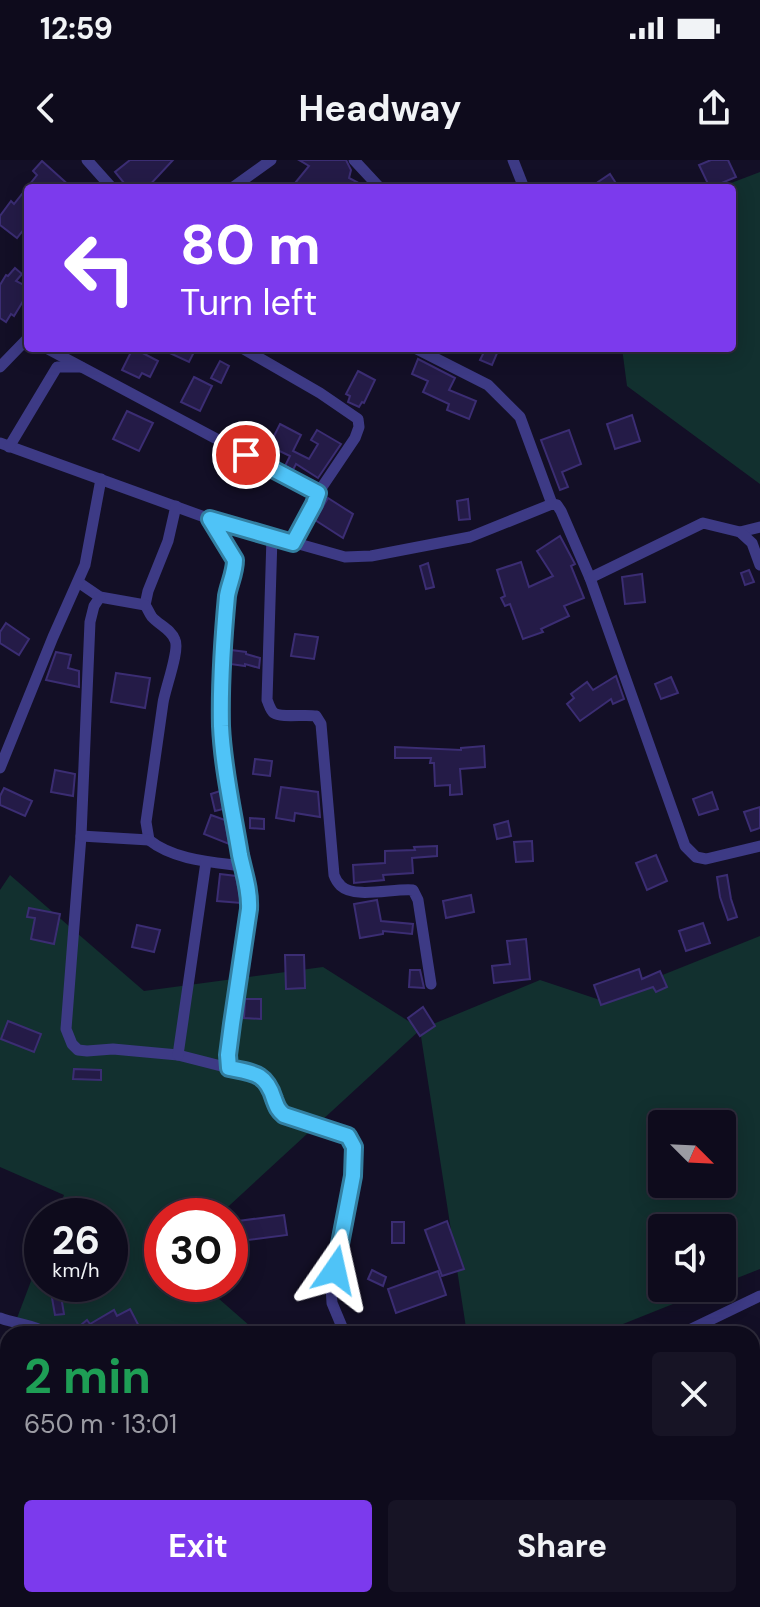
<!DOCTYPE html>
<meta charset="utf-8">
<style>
:root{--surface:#0e0b1c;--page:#171425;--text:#f1f3f6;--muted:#9b9ba3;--line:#2e2b3b;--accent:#7c3aed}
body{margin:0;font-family:"DM Sans",sans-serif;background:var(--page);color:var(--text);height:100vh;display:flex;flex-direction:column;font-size:30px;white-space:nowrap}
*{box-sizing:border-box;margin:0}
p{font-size:26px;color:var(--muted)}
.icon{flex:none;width:44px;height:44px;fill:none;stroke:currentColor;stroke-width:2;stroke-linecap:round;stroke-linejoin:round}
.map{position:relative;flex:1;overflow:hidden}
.details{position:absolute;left:0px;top:1166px;width:760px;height:282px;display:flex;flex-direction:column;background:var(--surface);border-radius:24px 24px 0 0;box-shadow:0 4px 20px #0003,0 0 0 2px var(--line)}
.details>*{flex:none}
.hud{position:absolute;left:24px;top:24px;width:712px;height:168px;border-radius:8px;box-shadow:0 4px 20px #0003,0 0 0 2px var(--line);background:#7c3aed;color:#fff;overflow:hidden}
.needle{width:52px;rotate:114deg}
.controls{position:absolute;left:648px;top:950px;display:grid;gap:16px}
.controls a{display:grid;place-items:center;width:88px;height:88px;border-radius:8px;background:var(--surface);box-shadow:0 4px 20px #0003,0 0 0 2px var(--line);font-size:40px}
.speed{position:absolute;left:24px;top:1038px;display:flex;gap:16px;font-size:40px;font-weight:700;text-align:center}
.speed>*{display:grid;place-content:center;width:104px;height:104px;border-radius:50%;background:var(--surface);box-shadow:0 4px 20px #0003,0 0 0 2px var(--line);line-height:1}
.speed small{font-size:20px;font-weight:400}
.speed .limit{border:12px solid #d22;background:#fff;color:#111}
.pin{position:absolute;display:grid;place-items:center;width:68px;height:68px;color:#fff;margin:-34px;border:4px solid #fff;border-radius:50%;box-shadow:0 2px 8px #0007}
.me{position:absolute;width:88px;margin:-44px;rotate:11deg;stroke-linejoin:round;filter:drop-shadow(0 0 6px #0008)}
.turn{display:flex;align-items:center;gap:28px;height:168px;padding:0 24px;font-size:36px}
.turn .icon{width:104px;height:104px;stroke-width:2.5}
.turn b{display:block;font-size:56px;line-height:68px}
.round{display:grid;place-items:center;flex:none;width:84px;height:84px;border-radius:8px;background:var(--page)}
.summary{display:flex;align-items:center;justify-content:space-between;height:136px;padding:0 24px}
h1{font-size:48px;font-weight:700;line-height:60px;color:#1e9e55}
.action{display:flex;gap:16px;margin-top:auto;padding:16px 24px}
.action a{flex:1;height:92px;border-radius:8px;background:var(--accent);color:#fff;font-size:32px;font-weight:700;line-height:92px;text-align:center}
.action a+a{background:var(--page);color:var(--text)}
.status{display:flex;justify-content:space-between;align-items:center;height:56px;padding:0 40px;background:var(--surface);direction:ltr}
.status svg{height:22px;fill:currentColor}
header{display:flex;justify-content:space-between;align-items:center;height:104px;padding:0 24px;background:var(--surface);font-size:36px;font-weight:700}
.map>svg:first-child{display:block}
</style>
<div class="status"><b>12:59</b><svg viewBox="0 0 49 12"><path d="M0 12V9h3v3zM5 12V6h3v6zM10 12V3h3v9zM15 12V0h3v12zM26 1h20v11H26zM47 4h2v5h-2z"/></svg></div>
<header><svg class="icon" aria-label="back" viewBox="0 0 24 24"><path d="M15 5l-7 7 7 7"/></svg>Headway<svg class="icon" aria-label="share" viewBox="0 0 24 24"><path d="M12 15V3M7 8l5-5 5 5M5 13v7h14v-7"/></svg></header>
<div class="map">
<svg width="760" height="1447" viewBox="0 0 760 1447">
<rect width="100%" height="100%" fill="#130f26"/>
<g fill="#12302f" fill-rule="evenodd">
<polygon points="760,12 760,324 627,226 622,188 732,188 732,28 718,28"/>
<path d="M10,715L144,831L323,807L421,869L540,820L600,840L760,776V1109L722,1124V1068H662V1128H713L598,1174H467L420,870L218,1056H162V1124H202L259,1174H11L42,1092V1124H110V1056H56L64,1035L0,1007V730ZM662,964H722V1024H662Z"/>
<polygon points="8,1181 8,1440 94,1440 94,1442 99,1440 559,1440 572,1447 0,1447 0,1202"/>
</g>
<g fill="#241b47" stroke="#3b2d73" stroke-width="2">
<polygon points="130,0 173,0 147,28 141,28 137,24 132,28 128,28 115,12"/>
<polygon points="299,0 346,0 351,10 349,18 368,28 291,28 309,6"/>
<polygon points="711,0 728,0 736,17 710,28 699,5"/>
<polygon points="42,1 72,28 28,28 28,64 17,78 0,65 0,56 11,41 14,44 37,15 33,11"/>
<polygon points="610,14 619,28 602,28 598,22"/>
<polygon points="15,108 22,114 16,121 28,127 28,133 14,156 11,154 6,162 0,158 0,125 6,115 8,116"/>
<polygon points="133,188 158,201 150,217 142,213 139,218 122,210"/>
<polygon points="159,188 196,188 189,202"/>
<polygon points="486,188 493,188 498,191 492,205 480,200"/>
<polygon points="418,199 455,218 449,230 476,241 469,259 447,250 449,244 423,232 428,221 412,214"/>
<polygon points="220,201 229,206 221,223 211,218"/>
<polygon points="358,211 375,220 364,243 362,242 359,247 348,242 350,236 346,234"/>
<polygon points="194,217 212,226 200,251 181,242"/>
<polygon points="127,251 153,263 139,291 113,279"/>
<polygon points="632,255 640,281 615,289 607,264"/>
<polygon points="280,264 301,275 293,291 309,299 318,284 311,280 317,270 341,284 318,318 296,304 293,310 285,306 290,296 269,286"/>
<polygon points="569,270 581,304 562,312 568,327 560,330 541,280"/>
<polygon points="328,338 353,354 343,378 315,360"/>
<polygon points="468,339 470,359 459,360 457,341"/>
<polygon points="560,376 575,404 571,406 584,438 564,446 569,456 541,469 543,472 523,479 510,444 505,446 501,438 505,436 497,410 521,402 529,427 553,416 537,391"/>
<polygon points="428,403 434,427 426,429 420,406"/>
<polygon points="749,410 754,422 745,425 741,413"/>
<polygon points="642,414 645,442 625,444 622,417"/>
<polygon points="6,463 29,479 19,495 0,483 0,472"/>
<polygon points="295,474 318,477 314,499 291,496"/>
<polygon points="231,490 246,492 246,494 260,498 259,508 245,504 245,506 230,504"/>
<polygon points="56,492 71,495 68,508 79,511 79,527 46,520"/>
<polygon points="116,513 150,518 145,548 111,542"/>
<polygon points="616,516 624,539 613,544 611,539 580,561 567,544 574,538 571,534 587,522 593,530"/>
<polygon points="671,517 678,533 661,539 655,524"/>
<polygon points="484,586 485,607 460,609 462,634 450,635 450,625 435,626 434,603 430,603 431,598 395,598 395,587 461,590 461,588"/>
<polygon points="255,599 272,601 270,616 253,614"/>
<polygon points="55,610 75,614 73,636 51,632"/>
<polygon points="281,627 318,632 320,657 295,653 294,661 276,658"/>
<polygon points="4,628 32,641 25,656 0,645 0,636"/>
<polygon points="220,631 223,649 215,651 211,634"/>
<polygon points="712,632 718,649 699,655 693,639"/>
<polygon points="760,647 760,668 751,671 744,652"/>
<polygon points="211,655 225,660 229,684 204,674"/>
<polygon points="250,658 264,659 264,669 250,668"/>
<polygon points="508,661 511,676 497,679 494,665"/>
<polygon points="532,681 533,701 516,702 514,682"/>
<polygon points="437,686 437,696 412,698 413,713 383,715 384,720 354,723 353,705 385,703 385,691 415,690 414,687"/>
<polygon points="656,695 667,721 647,730 636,703"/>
<polygon points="220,714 236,716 241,743 217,741"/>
<polygon points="727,715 731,739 737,757 728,760 720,737 717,717"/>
<polygon points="471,735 474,752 446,758 443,741"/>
<polygon points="377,740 381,761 413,764 412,774 383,771 383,774 360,778 354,744"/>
<polygon points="29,748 60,754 54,784 31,779 35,758 27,757"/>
<polygon points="703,763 710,783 686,791 679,771"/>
<polygon points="137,765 160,770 154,792 132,787"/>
<polygon points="526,779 530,819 494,823 492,806 510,804 507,781"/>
<polygon points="285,795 304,795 305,828 286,829"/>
<polygon points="639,809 642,819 660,811 667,827 656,832 653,827 601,845 594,825"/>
<polygon points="410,810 420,810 424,828 409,827"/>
<polygon points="245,839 261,839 261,859 244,858"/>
<polygon points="423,847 435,866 420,876 408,858"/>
<polygon points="8,861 41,874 34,892 1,879"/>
<polygon points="74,909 101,910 101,920 73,919"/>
<polygon points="284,1055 287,1075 232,1082 230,1062"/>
<polygon points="447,1061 464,1109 442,1116 425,1070"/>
<rect x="392" y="1062" width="12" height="21"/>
<polygon points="372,1110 386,1117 383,1126 368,1119"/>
<polygon points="438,1111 446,1135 396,1153 388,1129"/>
<polygon points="61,1136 64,1154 55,1155 52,1138"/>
<polygon points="130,1149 143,1174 104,1174 100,1166 90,1174 70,1174 87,1160 90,1164 114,1150 117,1156"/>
</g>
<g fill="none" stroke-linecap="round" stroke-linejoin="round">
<g stroke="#3d3a85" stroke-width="11">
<polyline points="87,0 112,28"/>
<polyline points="354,0 380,28"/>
<polyline points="513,0 524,28"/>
<polyline points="232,28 271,0"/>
<polyline points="46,188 318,333"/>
<polyline points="242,188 320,233 358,259 359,267 355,278 318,333 314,344 293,383"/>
<polyline points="415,188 488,225 520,257 552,344"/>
<polyline points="0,207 28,178"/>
<polyline points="0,283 210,359 345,397 371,396 470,377 552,344 557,345 561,351 590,418 685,686 696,697 706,699 760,686"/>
<polyline points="9,287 57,207 81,207"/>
<path d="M176,346L168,381L148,431L145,445C148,449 149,453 152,457C159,465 171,469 175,480C180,490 165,529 163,543L146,662L149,680C174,700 211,702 242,706"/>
<path d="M210,359L235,400C235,413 228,424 227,436C223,479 220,523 221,566C223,609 233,652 240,695C244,713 250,730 249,749L232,864L228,895L229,908C255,913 265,912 274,939C277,946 278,950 284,955C297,959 342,971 349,978C364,994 336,1102 331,1126L332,1143L345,1174"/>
<polyline points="740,372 760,367"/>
<path d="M272,377L267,540C269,544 270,550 274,553C281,558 306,554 316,556L321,564L334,715C335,718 338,723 341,726C355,739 394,728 413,730L418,740L431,824"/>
<polyline points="590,418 703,363 740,372 752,383 760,405"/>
<polyline points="78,422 100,437 145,445"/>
<polyline points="100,437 94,446 90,462 81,676 66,869 72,884 78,890 87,891 113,889 178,895 229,908"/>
<polyline points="0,608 53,477 85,405 101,319"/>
<polyline points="81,676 149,680"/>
<polyline points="178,895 206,702"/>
<path d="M0,1158C16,1164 35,1165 49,1174"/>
<polyline points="681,1174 760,1136"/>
</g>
</g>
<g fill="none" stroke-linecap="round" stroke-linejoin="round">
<defs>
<path id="route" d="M246,295L318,333L314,344L293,383L210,359L235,400C235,413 229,424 227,436C223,479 220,523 221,566C223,609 233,652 240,695C244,713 250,730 249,749L232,864L228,895L229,908C254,913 266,913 274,939C277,947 278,950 284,955L348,976L354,987L353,1016L335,1110"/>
</defs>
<use href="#route" stroke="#337fa1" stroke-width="20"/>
<use href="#route" stroke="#4fc3f7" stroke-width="14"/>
</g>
</svg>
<div class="controls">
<a><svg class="needle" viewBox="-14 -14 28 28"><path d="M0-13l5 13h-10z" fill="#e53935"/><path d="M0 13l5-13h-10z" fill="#9b9ba3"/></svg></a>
<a><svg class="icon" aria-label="sound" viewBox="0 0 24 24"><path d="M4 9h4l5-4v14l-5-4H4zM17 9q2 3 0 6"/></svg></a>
</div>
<div class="speed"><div>26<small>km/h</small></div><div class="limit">30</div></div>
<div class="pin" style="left:246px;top:295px;background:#d93025"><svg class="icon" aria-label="arrive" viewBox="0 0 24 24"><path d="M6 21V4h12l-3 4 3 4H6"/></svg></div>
<svg class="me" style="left:335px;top:1110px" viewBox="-20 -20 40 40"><path d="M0-17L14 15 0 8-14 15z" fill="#4fc3f7" stroke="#fff" stroke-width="4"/></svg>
<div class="hud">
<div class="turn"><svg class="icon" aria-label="left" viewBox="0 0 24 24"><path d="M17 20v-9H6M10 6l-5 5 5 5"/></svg><div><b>80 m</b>Turn left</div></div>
</div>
<section class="details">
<div class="summary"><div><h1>2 min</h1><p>650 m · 13:01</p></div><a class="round"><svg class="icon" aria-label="close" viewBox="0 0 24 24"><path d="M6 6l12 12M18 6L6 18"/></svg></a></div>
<div class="action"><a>Exit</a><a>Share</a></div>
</section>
</div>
